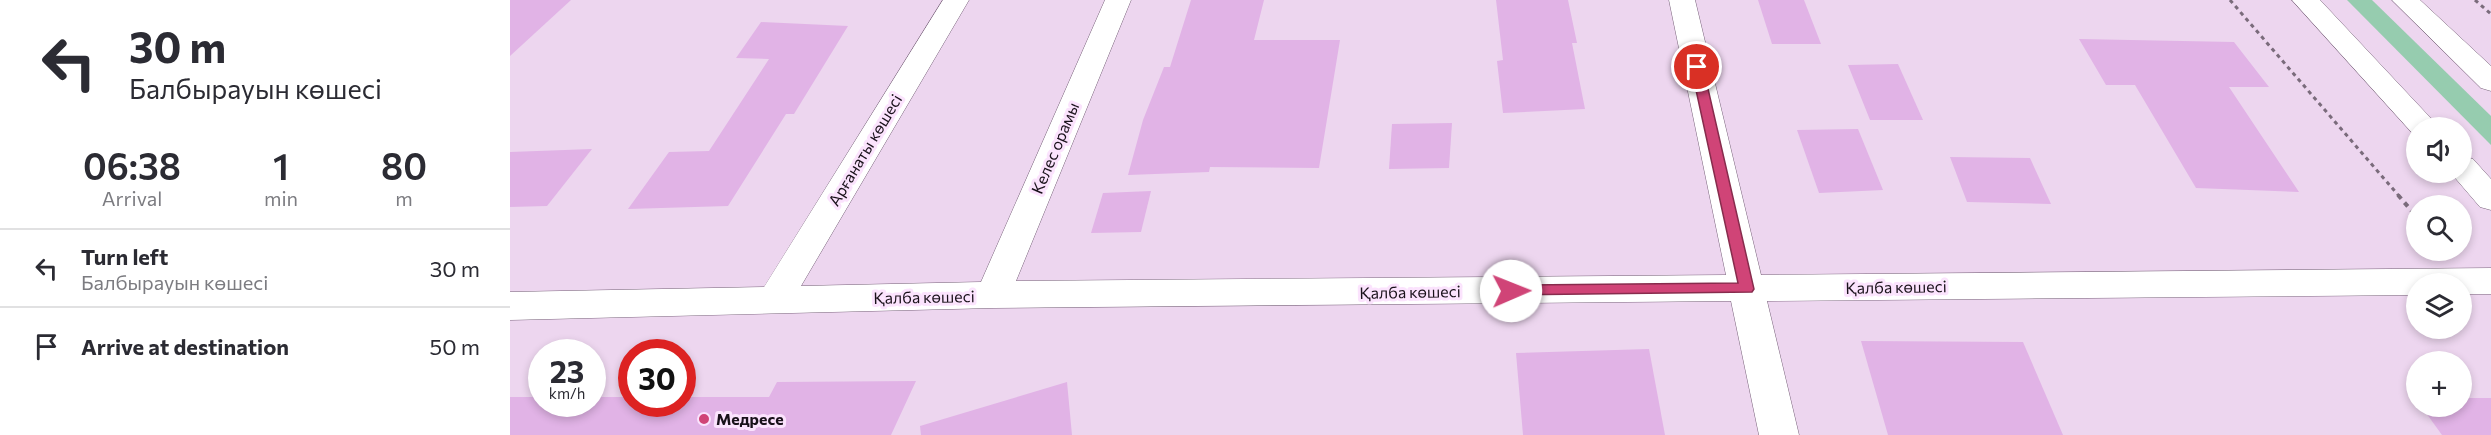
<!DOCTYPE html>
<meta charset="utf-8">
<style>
:root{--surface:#fff;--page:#f2f2f3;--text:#2b2b33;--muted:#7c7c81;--line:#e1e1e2}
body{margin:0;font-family:Commissioner,sans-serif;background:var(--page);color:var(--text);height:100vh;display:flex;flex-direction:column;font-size:22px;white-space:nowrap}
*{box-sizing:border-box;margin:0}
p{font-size:20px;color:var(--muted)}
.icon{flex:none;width:33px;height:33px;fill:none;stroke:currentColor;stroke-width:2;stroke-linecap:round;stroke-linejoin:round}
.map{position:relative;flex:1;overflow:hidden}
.details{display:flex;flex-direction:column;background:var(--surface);width:510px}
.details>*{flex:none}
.hud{background:#fff;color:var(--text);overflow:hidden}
.controls{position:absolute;left:1896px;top:117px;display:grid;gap:12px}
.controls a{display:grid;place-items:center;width:66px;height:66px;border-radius:50%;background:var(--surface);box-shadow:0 3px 9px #0003;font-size:30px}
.speed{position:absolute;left:18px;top:339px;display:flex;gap:12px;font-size:30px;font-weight:700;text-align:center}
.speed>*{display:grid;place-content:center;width:78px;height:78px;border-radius:50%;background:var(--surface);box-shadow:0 3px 9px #0003;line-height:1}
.speed small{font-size:15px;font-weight:400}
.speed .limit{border:9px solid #d22;background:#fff;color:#111}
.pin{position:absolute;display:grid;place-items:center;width:51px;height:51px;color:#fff;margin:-26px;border:3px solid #fff;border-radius:50%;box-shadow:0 2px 6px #0007}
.me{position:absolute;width:66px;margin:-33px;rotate:89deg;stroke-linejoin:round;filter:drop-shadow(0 0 4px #0008)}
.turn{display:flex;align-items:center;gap:21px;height:126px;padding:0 30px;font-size:27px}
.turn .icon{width:78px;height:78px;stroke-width:2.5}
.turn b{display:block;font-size:42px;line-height:51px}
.eta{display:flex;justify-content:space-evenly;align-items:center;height:102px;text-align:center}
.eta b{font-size:36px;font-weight:600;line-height:42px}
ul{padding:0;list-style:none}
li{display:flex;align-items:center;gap:18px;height:78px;padding:0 30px;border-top:2px solid var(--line)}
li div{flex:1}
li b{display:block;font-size:22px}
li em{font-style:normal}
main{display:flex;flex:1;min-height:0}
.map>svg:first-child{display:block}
</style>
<main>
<section class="details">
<div class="hud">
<div class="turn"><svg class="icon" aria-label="left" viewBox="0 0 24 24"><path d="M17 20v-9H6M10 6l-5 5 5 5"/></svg><div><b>30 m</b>Балбырауын көшесі</div></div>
</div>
<div class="eta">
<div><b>06:38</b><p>Arrival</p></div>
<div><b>1</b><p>min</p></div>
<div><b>80</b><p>m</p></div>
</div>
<ul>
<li><svg class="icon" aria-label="left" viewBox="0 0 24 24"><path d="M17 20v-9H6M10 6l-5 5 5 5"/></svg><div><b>Turn left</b><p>Балбырауын көшесі</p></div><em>30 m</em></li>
<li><svg class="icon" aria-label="arrive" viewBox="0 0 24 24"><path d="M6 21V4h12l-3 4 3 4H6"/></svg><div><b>Arrive at destination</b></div><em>50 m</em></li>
</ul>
</section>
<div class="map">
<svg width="1981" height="435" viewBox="0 0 1981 435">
<rect width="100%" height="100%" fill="#edd6ef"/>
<polygon fill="#96ccaf" points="1837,0 1862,0 1981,116 1981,145"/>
<g fill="#e1b3e6">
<polygon points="0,0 61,0 0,56"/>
<polygon points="681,0 754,0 744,40 830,40 809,168 700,167 699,172 618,175 633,120 654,67 660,67"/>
<polygon points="986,0 1058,0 1067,43 1062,43 1075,109 993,113 987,61 993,60"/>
<polygon points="1248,0 1294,0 1311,44 1262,44"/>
<polygon points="251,22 338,26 284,114 276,114 218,206 118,209 159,152 199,151 259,59 226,58"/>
<polygon points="1569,39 1724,42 1759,87 1719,87 1789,192 1686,188 1625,85 1596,85"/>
<polygon points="1388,64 1413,120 1360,120 1338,65"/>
<polygon points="942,123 939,168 879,169 882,124"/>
<polygon points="1348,129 1373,190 1309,193 1287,130"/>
<polygon points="82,149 37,206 0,207 0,152"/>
<polygon points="1440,157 1520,158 1541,204 1457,202"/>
<polygon points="641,191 631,232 581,233 593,193"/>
<polygon points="1351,341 1513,342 1553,435 1378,435"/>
<polygon points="1139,349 1155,435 1013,435 1006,353"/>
<polygon points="406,381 381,435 0,435 0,397 32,397 32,404 82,404 82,397 122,397 122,404 172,404 172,397 259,397 267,382"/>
<polygon points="557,382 562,435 411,435 410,426"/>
<polygon points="1952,398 1981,398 1981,435 1932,435 1911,406 1952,406"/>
</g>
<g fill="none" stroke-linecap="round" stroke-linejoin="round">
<defs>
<polygon id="minor" points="433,0 459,0 291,286 471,282 595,0 621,0 506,281 1216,275 1159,0 1185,0 1251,275 1981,268 1981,294 1952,294 1952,284 1906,284 1906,295 1257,301 1289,435 1249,435 1221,301 483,308 0,320 0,292 254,287"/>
<g id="secondary">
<polygon points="1782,0 1810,0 1930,128 1906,128 1906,136 1904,135"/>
<polygon points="1882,0 1910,0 1981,66 1981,91 1971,88"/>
<polygon points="1952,156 1963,159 1981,179 1981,210 1970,207 1940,172 1952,172"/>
</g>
</defs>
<use href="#minor" stroke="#776279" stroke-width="1"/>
<use href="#secondary" stroke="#776279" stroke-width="1"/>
<g stroke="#7a6b7b" stroke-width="3" stroke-dasharray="4 4" stroke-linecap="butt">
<polyline points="1720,0 1889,196"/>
<polyline points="1965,0 1981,14"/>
</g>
<polyline stroke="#7a6b7b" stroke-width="4" stroke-dasharray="5 5" stroke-linecap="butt" points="1888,195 1906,216"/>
<use href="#minor" fill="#fff" fill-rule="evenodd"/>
<use href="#secondary" fill="#fff" fill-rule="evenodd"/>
</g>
<polygon fill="#d04477" stroke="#872c4d" stroke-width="1.5" points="1187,63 1193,67 1244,289 1242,292 996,295 994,291 996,287 1001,285 1228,283 1181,67"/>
<circle fill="#d04477" stroke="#fbe3fd" stroke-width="2" cx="194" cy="419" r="6"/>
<g text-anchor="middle" stroke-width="6" stroke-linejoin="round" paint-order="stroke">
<g font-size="16" fill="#19111a" stroke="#fbe3fd">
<text transform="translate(545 148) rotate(-67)" y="6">Келес орамы</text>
<text transform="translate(355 150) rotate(-59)" y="6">Арғанаты көшесі</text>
<text transform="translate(1386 287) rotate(-1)" y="6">Қалба көшесі</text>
<text transform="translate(900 292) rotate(-1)" y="6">Қалба көшесі</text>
<text transform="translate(414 297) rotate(-1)" y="6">Қалба көшесі</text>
</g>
<g font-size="16" font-weight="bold" fill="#19111a" stroke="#fbe3fd" text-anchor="start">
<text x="206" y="425">Медресе</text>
</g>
</g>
</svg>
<div class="controls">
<a><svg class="icon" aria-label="sound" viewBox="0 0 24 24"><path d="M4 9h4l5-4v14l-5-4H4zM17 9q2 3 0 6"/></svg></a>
<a><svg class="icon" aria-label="search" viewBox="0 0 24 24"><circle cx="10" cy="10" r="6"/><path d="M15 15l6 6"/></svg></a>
<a><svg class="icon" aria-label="layers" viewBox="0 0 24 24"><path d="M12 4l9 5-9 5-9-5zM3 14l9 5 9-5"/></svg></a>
<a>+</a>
</div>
<div class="speed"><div>23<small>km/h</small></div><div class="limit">30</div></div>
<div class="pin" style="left:1187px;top:67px;background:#d93025"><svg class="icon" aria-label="arrive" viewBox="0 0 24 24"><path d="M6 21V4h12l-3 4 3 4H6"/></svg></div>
<svg class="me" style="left:1001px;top:291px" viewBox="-20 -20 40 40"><circle r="19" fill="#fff"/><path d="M0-13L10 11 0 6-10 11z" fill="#d04477"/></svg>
</div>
</main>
